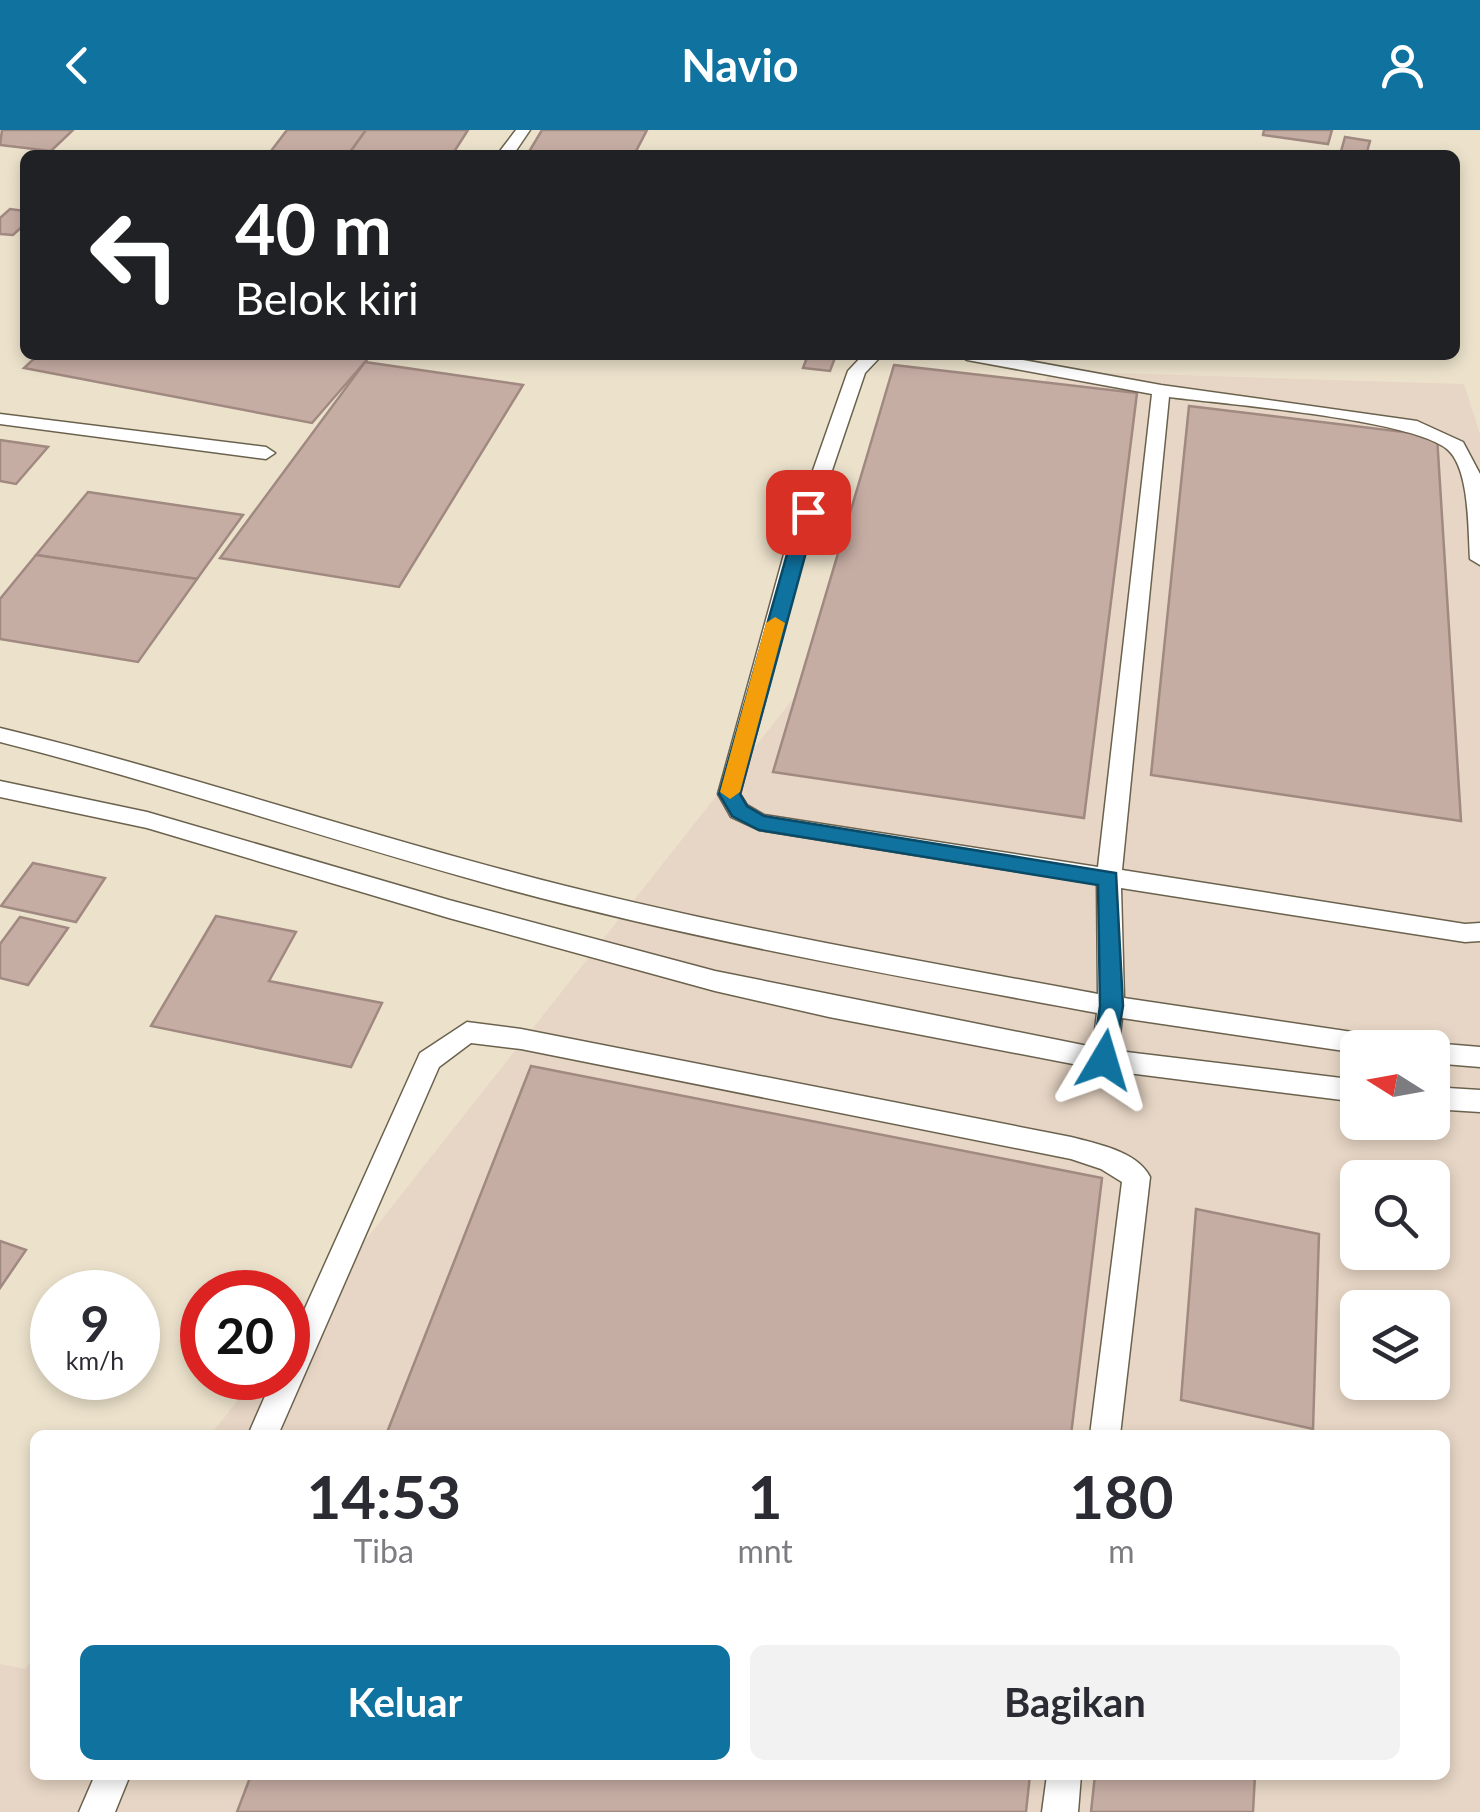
<!DOCTYPE html>
<html lang="id">
<style>
:root{--surface:#fff;--page:#f2f2f3;--text:#2b2b33;--muted:#7c7c81;--accent:#0f729f}
body{margin:0;font-family:Lato,sans-serif;background:var(--page);color:var(--text);height:100vh;display:flex;flex-direction:column;font-size:38px;white-space:nowrap}
*{box-sizing:border-box;margin:0}
p{font-size:32px;color:var(--muted)}
.icon{flex:none;width:55px;height:55px;fill:none;stroke:currentColor;stroke-width:2;stroke-linecap:round;stroke-linejoin:round}
.map{position:relative;flex:1;overflow:hidden}
.details{position:absolute;left:30px;top:1300px;width:1420px;height:350px;display:flex;flex-direction:column;background:var(--surface);border-radius:15px;box-shadow:0 5px 15px #0003}
.details>*{flex:none}
.top-card{position:absolute;left:20px;top:20px;width:1440px;height:210px;border-radius:15px;box-shadow:0 5px 15px #0003;background:#202124;color:#fff;overflow:hidden}
.needle{width:65px;rotate:281deg}
.buttons{position:absolute;left:1340px;top:900px;display:grid;gap:20px}
.buttons a{display:grid;place-items:center;width:110px;height:110px;border-radius:15px;background:var(--surface);box-shadow:0 5px 15px #0003;font-size:50px}
.speed{position:absolute;left:30px;top:1140px;display:flex;gap:20px;font-size:50px;font-weight:700;text-align:center}
.speed>*{display:grid;place-content:center;width:130px;height:130px;border-radius:50%;background:var(--surface);box-shadow:0 5px 15px #0003;line-height:1}
.speed small{font-size:25px;font-weight:400}
.speed .limit{border:15px solid #d22;background:#fff;color:#111}
.pin{position:absolute;display:grid;place-items:center;width:85px;height:85px;color:#fff;margin:-42px;border-radius:20px;box-shadow:0 5px 15px #0006}
.me{position:absolute;width:110px;margin:-55px;rotate:7deg;stroke-linejoin:round;filter:drop-shadow(0 0 8px #0008)}
.turn{display:flex;align-items:center;gap:35px;height:210px;padding:0 50px;font-size:45px}
.turn .icon{width:130px;height:130px;stroke-width:2.5}
.turn b{display:block;font-size:70px;line-height:85px}
.eta{display:flex;justify-content:space-evenly;align-items:center;height:170px;text-align:center}
.eta b{font-size:60px;font-weight:700;line-height:70px}
.button{display:flex;gap:20px;margin-top:auto;padding:20px 50px}
.button a{flex:1;height:115px;border-radius:15px;background:var(--accent);color:#fff;font-size:40px;font-weight:700;line-height:115px;text-align:center}
.button a+a{background:var(--page);color:var(--text)}
header{display:flex;justify-content:space-between;align-items:center;height:130px;padding:0 50px;background:var(--accent);color:#fff;font-size:45px;font-weight:700}
.map>svg:first-child{display:block}
</style>
<header><svg class="icon" aria-label="back" viewBox="0 0 24 24"><path d="M15 5l-7 7 7 7"/></svg>Navio<svg class="icon" aria-label="person" viewBox="0 0 24 24"><circle cx="12" cy="8" r="4"/><path d="M4 21q1-7 8-7t8 7"/></svg></header>
<div class="map">
<svg width="1480" height="1682" viewBox="0 0 1480 1682">
<rect width="100%" height="100%" fill="#ece2cc"/>
<path fill="#e7d6c5" fill-rule="evenodd" d="M1052,241L1464,254L1480,304V1682H0V1534L25,1539L35,1527V1645H1445V1305H210L256,1248H288V1208ZM1358,918H1432V992H1358ZM1358,1048H1432V1122H1358ZM1358,1178H1432V1252H1358Z"/>
<g fill="#c6ada4" stroke="#a08980" stroke-width="2.5">
<polygon points="2,0 73,0 51,21 0,15"/>
<polygon points="287,0 366,0 348,25 268,25"/>
<polygon points="366,0 468,0 452,25 348,25"/>
<polygon points="542,0 647,0 634,25 527,25"/>
<polygon points="1264,0 1332,0 1328,14 1263,5"/>
<polygon points="1345,7 1370,11 1366,25 1340,25"/>
<polygon points="10,79 25,81 25,94 13,105 0,104 0,88"/>
<polygon points="38,225 371,225 312,293 24,238"/>
<polygon points="808,225 836,225 830,241 803,238"/>
<polygon points="365,232 523,255 399,457 220,428"/>
<polygon points="894,235 1137,263 1084,688 773,642"/>
<polygon points="1189,276 1437,306 1461,691 1151,645"/>
<polygon points="0,310 48,317 16,354 0,351"/>
<polygon points="88,362 243,385 197,449 36,425"/>
<polygon points="36,425 197,449 138,532 0,509 0,469"/>
<polygon points="33,733 105,748 76,792 1,776"/>
<polygon points="216,786 296,802 269,851 382,873 351,937 151,896"/>
<polygon points="20,787 68,798 28,855 0,848 0,814"/>
<polygon points="531,936 1102,1048 1071,1305 386,1305"/>
<polygon points="1196,1079 1319,1104 1313,1299 1181,1270"/>
<polygon points="0,1111 26,1120 0,1158"/>
<polygon points="251,1645 1030,1645 1026,1682 237,1682"/>
<polygon points="1095,1645 1255,1645 1253,1682 1091,1682"/>
</g>
<g fill="none" stroke-linecap="round" stroke-linejoin="round">
<defs>
<g id="lane">
<polygon points="516,0 530,0 513,25 497,25"/>
<path d="M863,225H882L865,243L806,417L740,664L747,675L764,685L1098,737L1152,264L967,230L958,225H996L1161,255L1417,291L1463,312L1480,344V435L1470,429C1468,400 1470,338 1447,319C1411,289 1224,274 1169,267L1122,740L1465,794L1480,793V811L1465,812L1121,758L1124,868L1393,908L1402,911L1406,918H1358V923L1122,888L1118,921L1358,950V972L1104,940L829,887L715,861L449,788L147,698L0,667V651L147,682L449,770L715,841L1093,917L1097,883C898,846 699,811 503,758C335,712 170,655 0,612V598C170,639 335,695 504,740C700,793 899,827 1098,864L1097,754L759,700L731,687L718,664L786,417L848,241Z"/>
<polygon points="0,284 266,317 275,323 266,329 0,294"/>
<path d="M467,892L521,899L1071,1007C1097,1014 1137,1021 1150,1047L1120,1305H1090L1122,1052L1101,1039L1071,1029L521,919L471,913L439,937L278,1305H248L273,1248H288V1216L420,923Z"/>
<polygon points="1432,913 1480,917 1480,937 1432,933 1432,918 1422,918"/>
<polygon points="1432,957 1480,960 1480,982 1432,979"/>
<polygon points="95,1645 130,1645 115,1682 79,1682"/>
<polygon points="1047,1645 1081,1645 1078,1682 1042,1682"/>
</g>
</defs>
<use href="#lane" stroke="#6b624e" stroke-width="3"/>
<use href="#lane" fill="#fff" fill-rule="evenodd"/>
</g>
<polygon fill="#0f729f" stroke="#0a4a67" stroke-width="2.5" points="808,376 817,382 740,664 747,676 764,686 1116,743 1123,876 1113,936 1096,936 1092,930 1100,876 1098,755 759,700 732,686 719,664 799,382"/>
<polygon fill="#f59e0b" points="775,487 785,493 740,662 730,669 720,662 766,493"/>
</svg>
<div class="buttons">
<a><svg class="needle" viewBox="-14 -14 28 28"><path d="M0-13l5 13h-10z" fill="#e53935"/><path d="M0 13l5-13h-10z" fill="#7c7c81"/></svg></a>
<a><svg class="icon" aria-label="search" viewBox="0 0 24 24"><circle cx="10" cy="10" r="6"/><path d="M15 15l6 6"/></svg></a>
<a><svg class="icon" aria-label="layers" viewBox="0 0 24 24"><path d="M12 4l9 5-9 5-9-5zM3 14l9 5 9-5"/></svg></a>
</div>
<div class="speed"><div>9<small>km/h</small></div><div class="limit">20</div></div>
<div class="pin" style="left:808px;top:382px;background:#d93025"><svg class="icon" aria-label="arrive" viewBox="0 0 24 24"><path d="M6 21V4h12l-3 4 3 4H6"/></svg></div>
<svg class="me" style="left:1104px;top:930px" viewBox="-20 -20 40 40"><path d="M0-17L14 15 0 8-14 15z" fill="#0f729f" stroke="#fff" stroke-width="4"/></svg>
<div class="top-card">
<div class="turn"><svg class="icon" aria-label="left" viewBox="0 0 24 24"><path d="M17 20v-9H6M10 6l-5 5 5 5"/></svg><div><b>40 m</b>Belok kiri</div></div>
</div>
<section class="details">
<div class="eta">
<div><b>14:53</b><p>Tiba</p></div>
<div><b>1</b><p>mnt</p></div>
<div><b>180</b><p>m</p></div>
</div>
<div class="button"><a>Keluar</a><a>Bagikan</a></div>
</section>
</div>
